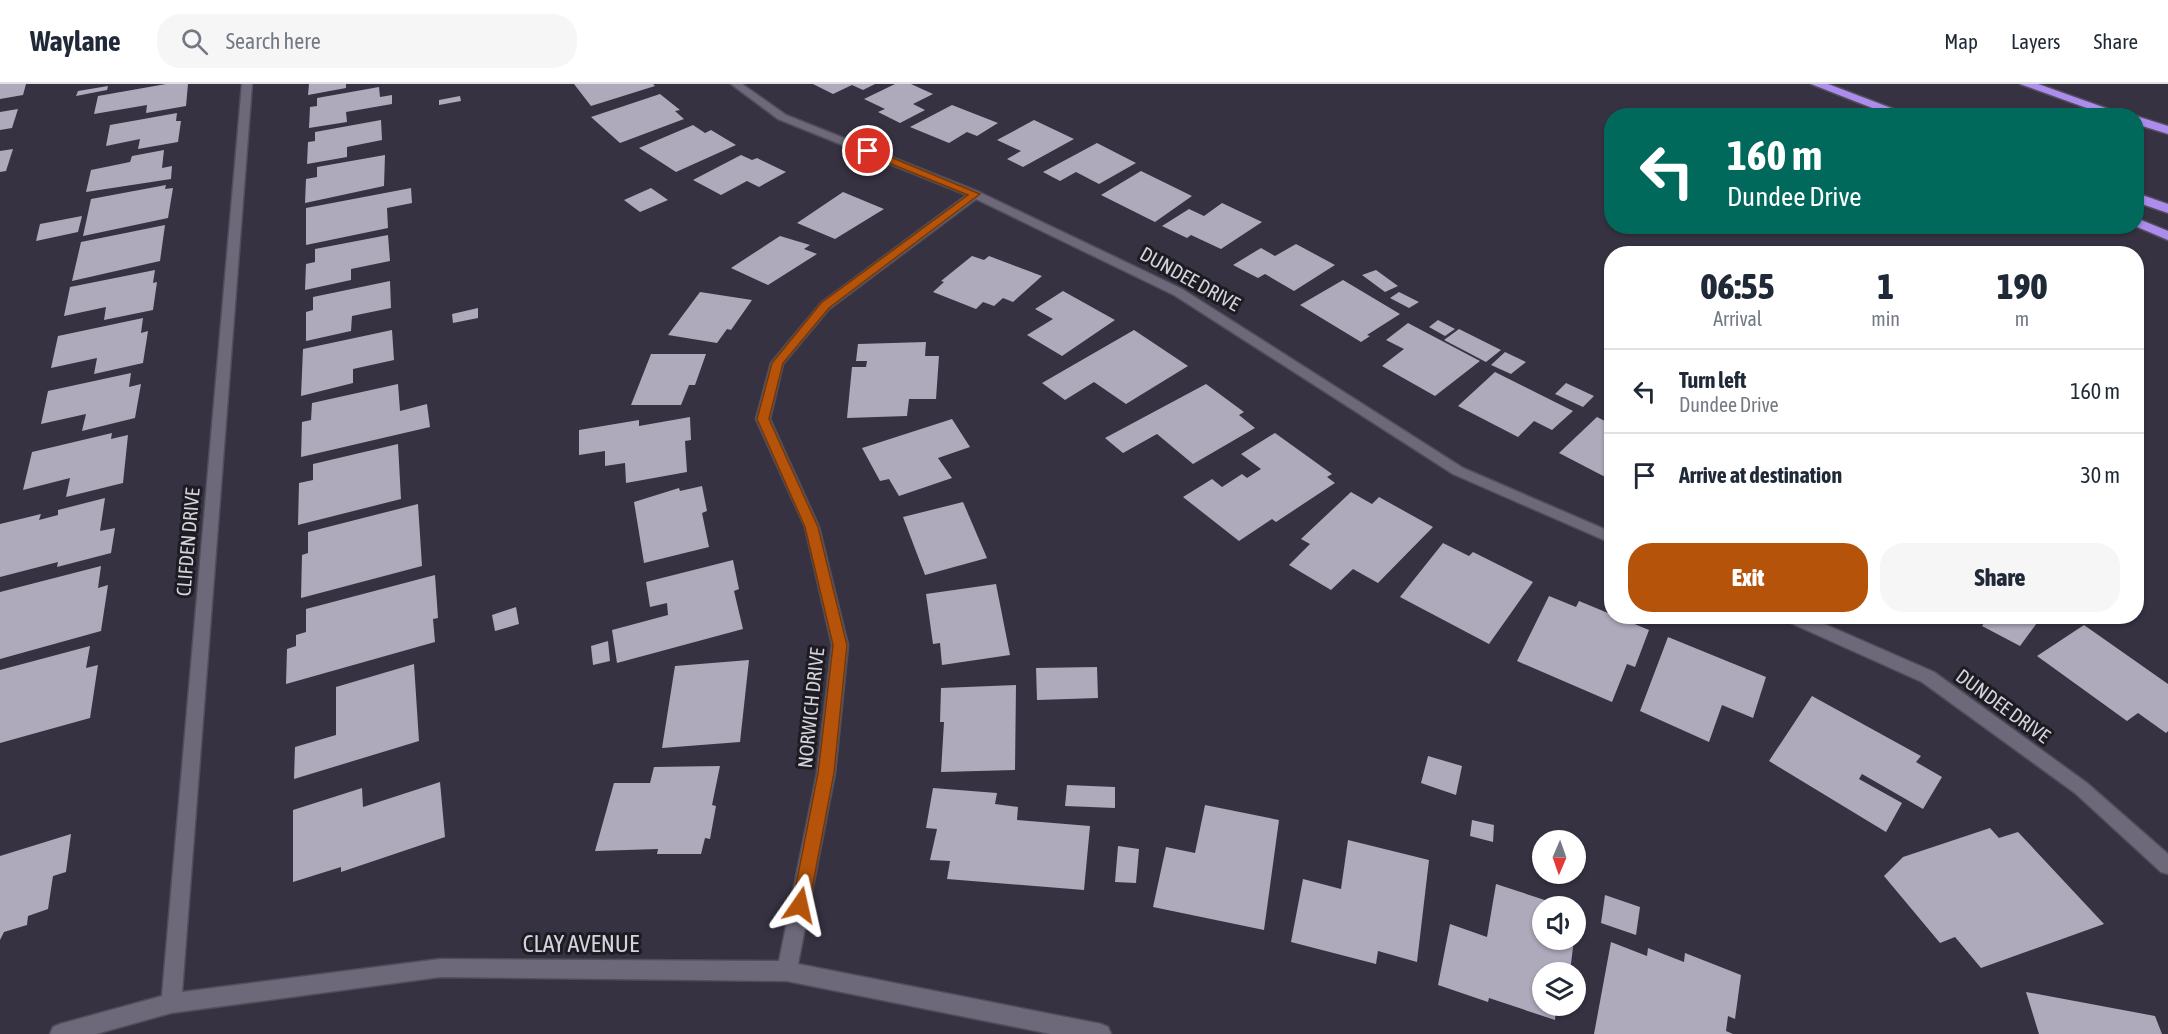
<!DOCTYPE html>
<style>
:root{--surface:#fff;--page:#f6f6f7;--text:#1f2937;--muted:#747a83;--line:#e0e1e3;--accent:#b45309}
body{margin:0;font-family:"Asap Condensed",sans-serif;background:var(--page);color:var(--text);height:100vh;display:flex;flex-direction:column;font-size:22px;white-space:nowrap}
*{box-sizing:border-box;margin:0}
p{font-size:20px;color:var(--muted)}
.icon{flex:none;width:33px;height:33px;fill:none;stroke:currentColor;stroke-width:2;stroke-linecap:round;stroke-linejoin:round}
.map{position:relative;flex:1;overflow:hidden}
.side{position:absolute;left:1604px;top:162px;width:540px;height:378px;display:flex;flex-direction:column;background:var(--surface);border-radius:24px;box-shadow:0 2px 4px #0004}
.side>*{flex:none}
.guide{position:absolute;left:1604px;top:24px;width:540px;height:126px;border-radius:24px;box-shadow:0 2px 4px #0004;background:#00695c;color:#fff;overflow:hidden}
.needle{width:39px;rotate:182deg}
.tools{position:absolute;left:1532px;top:746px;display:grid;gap:12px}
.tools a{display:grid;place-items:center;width:54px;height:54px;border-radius:50%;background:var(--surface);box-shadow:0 2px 4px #0004;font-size:30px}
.pin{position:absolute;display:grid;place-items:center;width:51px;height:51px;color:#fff;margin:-26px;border:3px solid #fff;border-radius:50%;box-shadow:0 2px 6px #0007}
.me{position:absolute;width:66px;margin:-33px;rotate:11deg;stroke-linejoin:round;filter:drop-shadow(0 0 4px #0008)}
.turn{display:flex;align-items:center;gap:21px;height:126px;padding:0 24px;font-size:27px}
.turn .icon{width:78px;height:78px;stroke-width:2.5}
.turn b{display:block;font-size:42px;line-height:51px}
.eta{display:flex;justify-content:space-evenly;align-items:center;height:102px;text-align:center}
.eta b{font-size:36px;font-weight:800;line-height:42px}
.primary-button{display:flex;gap:12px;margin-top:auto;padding:12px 24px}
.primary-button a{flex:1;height:69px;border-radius:24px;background:var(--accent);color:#fff;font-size:24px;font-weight:800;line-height:69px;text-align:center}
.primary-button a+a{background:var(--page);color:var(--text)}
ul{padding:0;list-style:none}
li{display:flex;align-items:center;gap:18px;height:84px;padding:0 24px;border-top:2px solid var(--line)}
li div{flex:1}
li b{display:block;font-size:22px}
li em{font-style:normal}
header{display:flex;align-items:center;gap:36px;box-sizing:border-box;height:84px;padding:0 30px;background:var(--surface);border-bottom:2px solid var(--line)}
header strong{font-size:28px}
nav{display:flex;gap:33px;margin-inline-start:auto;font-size:21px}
.search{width:420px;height:54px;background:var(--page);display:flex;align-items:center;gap:15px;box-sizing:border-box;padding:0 21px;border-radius:24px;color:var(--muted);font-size:22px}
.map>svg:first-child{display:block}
</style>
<header>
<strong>Waylane</strong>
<div class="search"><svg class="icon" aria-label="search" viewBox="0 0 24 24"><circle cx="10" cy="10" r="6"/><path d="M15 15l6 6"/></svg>Search here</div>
<nav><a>Map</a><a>Layers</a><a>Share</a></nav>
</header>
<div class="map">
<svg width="2168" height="950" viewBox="0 0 2168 950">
<rect width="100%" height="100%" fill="#373242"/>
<g fill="#aea9bb">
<polygon points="0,0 26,0 23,11 0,15"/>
<polygon points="166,0 188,0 186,22 146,29 147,21 94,30 98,12"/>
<polygon points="309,0 346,0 346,4 308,11"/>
<polygon points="574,0 653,0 655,2 591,22"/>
<polygon points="813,0 875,0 863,6 852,1 833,10"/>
<polygon points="895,0 911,0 933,10 913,20 925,26 900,39 878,28 885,25 864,15"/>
<polygon points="108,2 107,6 76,12 78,7"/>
<polygon points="379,3 380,13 392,11 392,20 346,28 347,38 309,44 310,23 317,22 317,14"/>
<polygon points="660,10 680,26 675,27 684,35 620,59 591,33"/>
<polygon points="460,12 461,17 439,21 439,16"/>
<polygon points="952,21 998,39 977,52 967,48 949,59 910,43"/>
<polygon points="18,25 12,44 0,46 0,28"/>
<polygon points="177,29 176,37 181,37 178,58 138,65 140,55 106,62 110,41"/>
<polygon points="381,36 382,56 347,63 347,73 307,80 308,58 315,57 315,48"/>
<polygon points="1034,36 1074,55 1023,83 1007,75 1021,67 997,56"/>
<polygon points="693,41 705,49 711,46 736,61 676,88 639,64"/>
<polygon points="1097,59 1136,79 1099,100 1076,88 1060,97 1043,88"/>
<polygon points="13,65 6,87 0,88 0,67"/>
<polygon points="164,66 162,84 172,82 171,95 86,108 91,86 130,78 132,72"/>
<polygon points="385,71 384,102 305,119 306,95 317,93 317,83"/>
<polygon points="741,71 752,76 757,74 786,88 759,103 747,97 721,111 693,96"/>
<polygon points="1141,87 1192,112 1155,138 1101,111"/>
<polygon points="166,101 165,105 173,104 168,134 83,152 91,115"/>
<polygon points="411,104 412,119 387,124 388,144 306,161 306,124"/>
<polygon points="651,104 668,116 640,128 624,116"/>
<polygon points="843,108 884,125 835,155 797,139"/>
<polygon points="1222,119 1262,138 1221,165 1191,151 1187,154 1162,142 1189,125 1204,132"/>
<polygon points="82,132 78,148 36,157 40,140"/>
<polygon points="165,141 160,177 72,197 81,158"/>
<polygon points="388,151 390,177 351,185 351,196 305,206 306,180 315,178 315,165"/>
<polygon points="780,152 810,161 804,165 817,170 768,201 731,184"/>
<polygon points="1296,160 1335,181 1294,207 1265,190 1258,194 1233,181 1261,164 1275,172"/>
<polygon points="972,172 984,176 989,172 1042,192 1013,218 1003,214 994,222 983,218 976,225 933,208 944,198 941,197"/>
<polygon points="155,186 153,199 157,198 153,226 104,236 106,223 64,232 70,203"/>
<polygon points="1376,186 1398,202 1385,208 1362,191"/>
<polygon points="1343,196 1400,230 1367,251 1370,252 1361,258 1300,221"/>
<polygon points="390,197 391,224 352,232 351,247 306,257 306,228 313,226 313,213"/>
<polygon points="1063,207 1115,236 1062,272 1027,251 1053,235 1035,225"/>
<polygon points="700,208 752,216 731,246 727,245 717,259 668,251"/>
<polygon points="1399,208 1419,218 1409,224 1390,214"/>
<polygon points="478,224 478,234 453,239 452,230"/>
<polygon points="143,234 141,249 148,247 143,279 94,290 97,274 51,284 58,252"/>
<polygon points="1438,236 1455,245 1445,252 1429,243"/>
<polygon points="1408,239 1480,277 1435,312 1382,282 1404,265 1386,256"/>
<polygon points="1459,245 1501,266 1486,278 1444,256"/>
<polygon points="392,246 394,276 353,285 353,299 301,312 303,265"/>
<polygon points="1134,246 1188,282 1126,320 1094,298 1065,316 1042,299"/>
<polygon points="926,258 925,272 939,272 936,315 909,315 907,332 847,334 852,283 866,283 867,277 856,277 858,260"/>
<polygon points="1505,268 1526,278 1511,290 1491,281"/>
<polygon points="651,270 706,270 695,301 689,301 681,321 631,321"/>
<polygon points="1495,288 1573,327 1552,346 1534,337 1518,353 1458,322"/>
<polygon points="131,289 129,303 141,300 135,334 82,347 86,330 41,340 48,307"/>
<polygon points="1566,299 1594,312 1583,323 1555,310"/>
<polygon points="398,300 400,327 427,320 430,343 301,373 302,338 311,336 312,319"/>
<polygon points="1206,300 1244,328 1239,331 1255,344 1193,380 1157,350 1123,369 1105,354"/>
<polygon points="690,333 691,356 685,357 687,388 626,399 625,379 605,382 605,367 579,371 579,346 639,336 639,342"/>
<polygon points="1597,333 1611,340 1611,396 1559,369"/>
<polygon points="952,335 970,363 938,374 952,394 899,412 889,395 880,397 862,364"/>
<polygon points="112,349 111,355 128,351 123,399 66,413 70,394 23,406 32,368"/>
<polygon points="1275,349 1332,390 1327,393 1335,399 1276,438 1272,435 1239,457 1183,413 1212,395 1222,403 1242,390 1247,394 1261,385 1241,370"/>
<polygon points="398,360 401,415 298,441 299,399 313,396 313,380"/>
<polygon points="702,402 707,427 702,429 709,463 644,479 634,418 679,404 680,407"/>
<polygon points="1351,408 1372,420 1379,413 1433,443 1378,499 1353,485 1331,506 1289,481 1310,460 1301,455"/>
<polygon points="105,414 100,447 115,444 111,469 57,483 58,478 0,493 0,440 41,430 39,436 58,431 58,426"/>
<polygon points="963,418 987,474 925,491 903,433"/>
<polygon points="418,420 422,482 301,514 302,471 308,469 308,448"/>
<polygon points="1443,459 1469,472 1473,468 1533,498 1489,560 1400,513"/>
<polygon points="733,476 739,505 734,507 743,545 617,579 612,546 668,531 667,519 650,523 646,498"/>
<polygon points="101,482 98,504 108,501 101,547 0,575 0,508"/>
<polygon points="435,491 438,534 433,535 435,558 286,600 287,565 296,562 296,551 306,548 306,525"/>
<polygon points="996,500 1010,571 942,581 940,559 933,560 926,510"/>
<polygon points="1549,512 1576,523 1579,517 1649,546 1635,583 1627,580 1612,618 1517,577"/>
<polygon points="516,523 519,540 495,547 492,531"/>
<polygon points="1989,532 2042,532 2020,562 1982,542"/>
<polygon points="2084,541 2168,600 2168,647 2166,649 2138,629 2127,637 2037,572"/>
<polygon points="1668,553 1766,593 1753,634 1722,621 1709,658 1640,627"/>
<polygon points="608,557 610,577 593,581 591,562"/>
<polygon points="90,562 86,584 98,581 90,634 0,659 0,586"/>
<polygon points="749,576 740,658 662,664 675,582"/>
<polygon points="414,580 419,657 294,695 295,663 336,651 336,603"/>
<polygon points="1097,583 1098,614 1037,616 1036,584"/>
<polygon points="1016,601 1015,686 941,688 944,638 940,638 941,604"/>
<polygon points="1812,612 1921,672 1916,678 1942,693 1923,725 1862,690 1859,695 1902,719 1886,748 1769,677"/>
<polygon points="1428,672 1462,682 1456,711 1421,699"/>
<polygon points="720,682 712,721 716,722 710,755 705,754 701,770 657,770 658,765 595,767 614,699 650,699 654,683"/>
<polygon points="440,698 445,753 341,788 341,783 293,798 293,726 362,704 363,723"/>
<polygon points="1067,701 1115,703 1115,724 1065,722"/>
<polygon points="933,704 997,709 995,720 1018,723 1017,736 1090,742 1084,806 947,795 950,777 930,776 937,745 926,744"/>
<polygon points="1205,721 1279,736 1264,846 1153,823 1166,763 1195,769"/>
<polygon points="1472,736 1494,741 1493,758 1470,752"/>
<polygon points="1990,744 1999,754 2018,748 2104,840 1981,884 1955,853 1940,859 1884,792 1903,773"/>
<polygon points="71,750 66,788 53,792 48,825 28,832 27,841 4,848 0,856 0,772"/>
<polygon points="1348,756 1429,776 1417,878 1378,867 1376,880 1291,858 1303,795 1341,805"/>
<polygon points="1118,762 1139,765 1136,799 1115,798"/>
<polygon points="1496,800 1563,822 1542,822 1542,855 1574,855 1570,888 1542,888 1542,921 1566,921 1565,928 1556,925 1555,936 1489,914 1488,918 1438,901 1450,840 1487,853"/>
<polygon points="1605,811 1640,823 1636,851 1601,839"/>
<polygon points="1611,858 1647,872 1648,864 1684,878 1685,869 1741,891 1735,935 1728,932 1726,947 1733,950 1594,950"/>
<polygon points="2026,908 2155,932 2162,950 2039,950"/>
</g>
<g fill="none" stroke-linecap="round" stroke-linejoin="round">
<defs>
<g id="minor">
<polygon points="242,0 252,0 182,908 440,875 779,877 817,689 832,561 805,443 756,335 771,279 821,219 967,111 778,35 731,0 742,0 786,31 979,108 1182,205 1463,384 1611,448 1611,459 1453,390 1174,211 976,115 829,225 783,280 770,335 819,443 848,561 835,689 798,880 1101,940 1108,943 1111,950 1051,950 787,897 440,893 171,929 96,950 50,950 53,943 60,940 162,912"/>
<polygon points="1782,532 1806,532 1934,588 2087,699 2168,770 2168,790 2161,788 2075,709 1922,598 1784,536"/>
</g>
<g id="motorway">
<polygon points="1811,0 1828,0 1912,32 1893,32"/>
<polygon points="2020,0 2038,0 2128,32 2109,32"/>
<polygon points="2136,32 2168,42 2168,50 2136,40"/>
<polygon points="2136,109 2168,120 2168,129 2136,118"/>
<polygon points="2136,134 2168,147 2168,156 2135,142"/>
</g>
</defs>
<use href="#minor" stroke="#514e5a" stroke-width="3"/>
<use href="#motorway" stroke="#514e5a" stroke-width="3"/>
<use href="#minor" fill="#6d697a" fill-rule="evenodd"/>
<use href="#motorway" fill="#ac8ced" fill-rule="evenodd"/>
</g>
<polygon fill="#b45309" stroke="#753606" stroke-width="1.5" points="864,65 871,65 980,110 829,224 783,279 769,335 818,443 847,561 834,689 809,821 806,826 800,829 794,826 792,821 818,689 833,561 805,443 757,335 772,279 821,219 968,111 864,69"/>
<g text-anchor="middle" stroke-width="6" stroke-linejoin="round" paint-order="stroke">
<g font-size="20" fill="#d4d2dc" stroke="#1d1c22">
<text transform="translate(1190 195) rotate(29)" y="7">DUNDEE DRIVE</text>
<text transform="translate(188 458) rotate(-85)" y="7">CLIFDEN DRIVE</text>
<text transform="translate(2003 622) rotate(36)" y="7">DUNDEE DRIVE</text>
<text transform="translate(811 624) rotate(-84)" y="7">NORWICH DRIVE</text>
</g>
<g font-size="24" fill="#d4d2dc" stroke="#1d1c22">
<text x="581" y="868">CLAY AVENUE</text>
</g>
</g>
</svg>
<div class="tools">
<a><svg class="needle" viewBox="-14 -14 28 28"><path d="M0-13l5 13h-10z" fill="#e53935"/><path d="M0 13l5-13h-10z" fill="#747a83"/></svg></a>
<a><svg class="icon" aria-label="sound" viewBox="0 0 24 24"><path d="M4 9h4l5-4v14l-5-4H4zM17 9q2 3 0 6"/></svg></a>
<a><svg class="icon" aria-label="layers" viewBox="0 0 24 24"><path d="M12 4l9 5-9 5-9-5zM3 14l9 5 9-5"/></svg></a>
</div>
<div class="pin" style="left:868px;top:67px;background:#d93025"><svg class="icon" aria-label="arrive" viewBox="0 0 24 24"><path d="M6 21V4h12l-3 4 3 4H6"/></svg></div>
<svg class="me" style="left:800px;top:821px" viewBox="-20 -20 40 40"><path d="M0-17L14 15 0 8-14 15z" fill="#b45309" stroke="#fff" stroke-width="4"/></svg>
<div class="guide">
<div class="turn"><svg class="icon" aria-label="left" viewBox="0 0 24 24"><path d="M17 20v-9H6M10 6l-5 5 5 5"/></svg><div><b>160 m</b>Dundee Drive</div></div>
</div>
<section class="side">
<div class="eta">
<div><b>06:55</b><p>Arrival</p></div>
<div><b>1</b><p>min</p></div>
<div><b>190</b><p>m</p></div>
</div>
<ul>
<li><svg class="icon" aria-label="left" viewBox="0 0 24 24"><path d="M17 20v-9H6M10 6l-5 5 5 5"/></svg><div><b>Turn left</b><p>Dundee Drive</p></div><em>160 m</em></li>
<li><svg class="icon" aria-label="arrive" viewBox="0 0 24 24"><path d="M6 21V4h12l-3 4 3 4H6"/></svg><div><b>Arrive at destination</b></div><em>30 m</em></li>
</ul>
<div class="primary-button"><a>Exit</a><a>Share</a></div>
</section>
</div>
